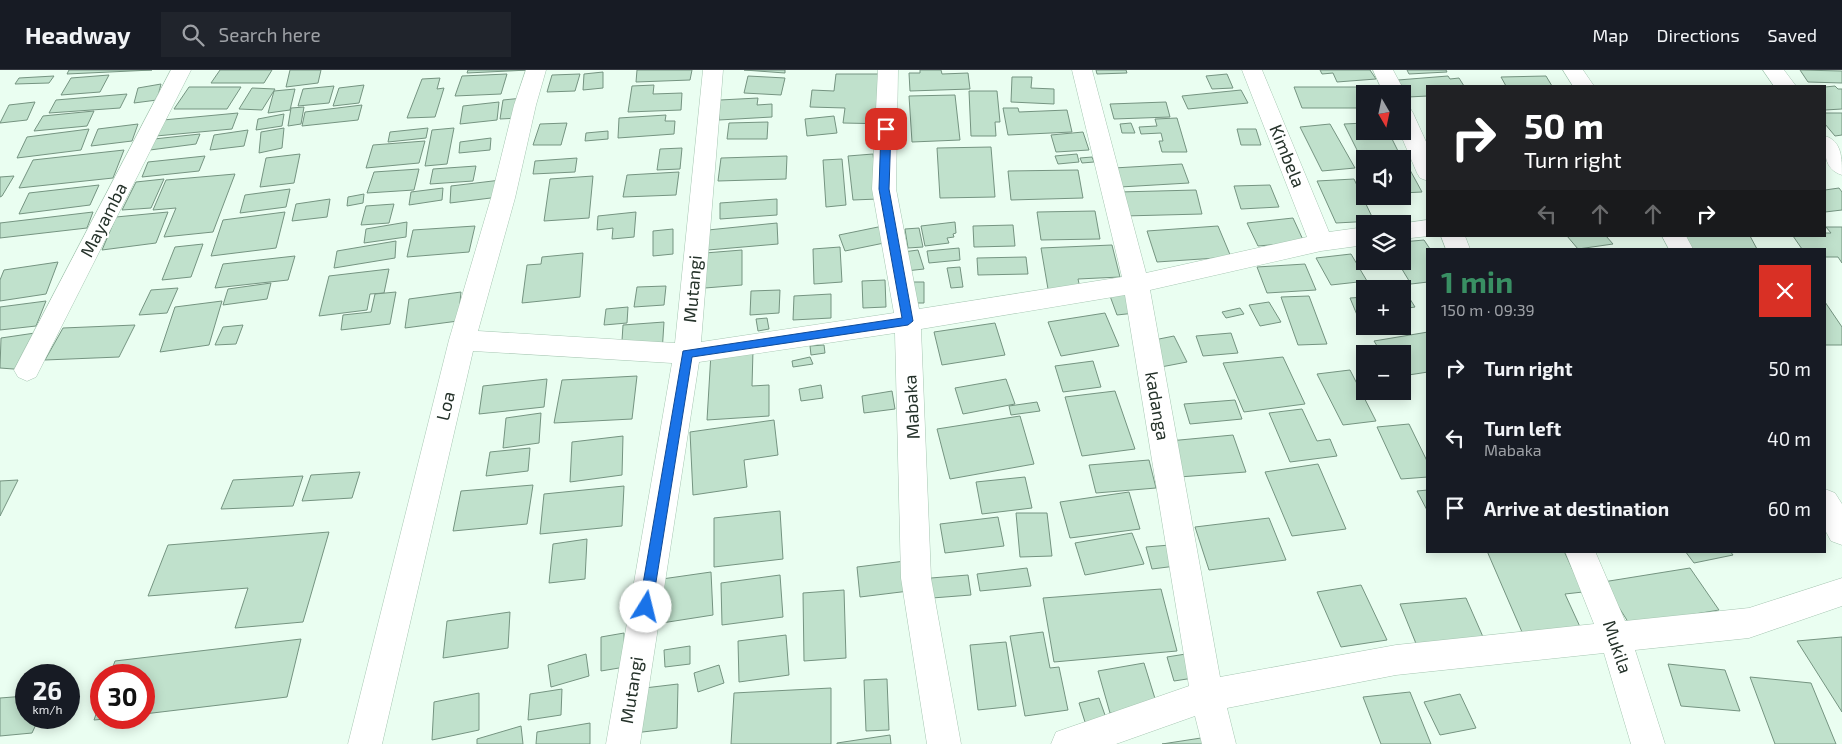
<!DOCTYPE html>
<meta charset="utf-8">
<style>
:root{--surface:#171b24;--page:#20242c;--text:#f1f3f6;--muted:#9ea1a6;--line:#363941;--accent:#398f63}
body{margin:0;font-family:"Exo 2",sans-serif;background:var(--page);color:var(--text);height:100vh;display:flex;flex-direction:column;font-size:19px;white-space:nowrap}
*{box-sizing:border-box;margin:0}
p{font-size:16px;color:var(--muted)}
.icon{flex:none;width:28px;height:28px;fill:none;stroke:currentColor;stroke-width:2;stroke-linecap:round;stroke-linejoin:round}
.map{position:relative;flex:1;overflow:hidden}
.panel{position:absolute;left:1426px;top:178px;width:400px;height:305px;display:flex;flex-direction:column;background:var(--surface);border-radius:0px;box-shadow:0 2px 12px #0003}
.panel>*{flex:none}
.hud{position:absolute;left:1426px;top:15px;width:400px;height:152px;border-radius:0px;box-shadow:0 2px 12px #0003;background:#202124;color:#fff;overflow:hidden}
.needle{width:32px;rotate:171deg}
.tools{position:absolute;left:1356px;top:15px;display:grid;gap:10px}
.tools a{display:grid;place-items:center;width:55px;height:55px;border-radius:0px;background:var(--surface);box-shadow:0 2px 12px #0003;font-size:25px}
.speed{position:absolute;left:15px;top:594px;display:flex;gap:10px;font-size:25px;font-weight:700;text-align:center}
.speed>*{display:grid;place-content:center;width:65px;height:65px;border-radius:50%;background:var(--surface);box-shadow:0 2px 12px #0003;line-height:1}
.speed small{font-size:12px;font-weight:400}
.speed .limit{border:8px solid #d22;background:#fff;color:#111}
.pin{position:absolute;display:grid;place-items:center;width:42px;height:42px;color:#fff;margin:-21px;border-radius:10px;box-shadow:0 2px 8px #0006}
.me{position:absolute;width:55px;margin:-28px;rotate:9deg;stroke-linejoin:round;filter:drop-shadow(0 0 4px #0008)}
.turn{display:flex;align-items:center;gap:18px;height:105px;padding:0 15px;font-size:22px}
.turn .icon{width:65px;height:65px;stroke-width:2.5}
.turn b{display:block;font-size:35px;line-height:42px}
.lanes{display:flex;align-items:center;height:48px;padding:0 15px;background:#0003;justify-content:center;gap:25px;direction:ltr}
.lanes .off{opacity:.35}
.round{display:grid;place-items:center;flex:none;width:52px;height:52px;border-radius:0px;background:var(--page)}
.head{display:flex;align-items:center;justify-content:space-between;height:85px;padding:0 15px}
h1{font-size:30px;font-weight:700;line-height:38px;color:var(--accent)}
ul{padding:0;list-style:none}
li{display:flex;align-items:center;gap:15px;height:70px;padding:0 15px}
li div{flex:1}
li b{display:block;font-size:19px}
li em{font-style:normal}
header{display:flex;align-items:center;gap:30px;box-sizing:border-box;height:70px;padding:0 25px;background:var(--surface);border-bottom:1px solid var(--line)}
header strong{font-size:24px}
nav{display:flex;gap:28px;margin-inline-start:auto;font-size:18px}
.search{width:350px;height:45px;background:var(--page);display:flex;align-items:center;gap:12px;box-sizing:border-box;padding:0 18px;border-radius:0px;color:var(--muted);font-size:19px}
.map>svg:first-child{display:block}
</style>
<header>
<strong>Headway</strong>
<div class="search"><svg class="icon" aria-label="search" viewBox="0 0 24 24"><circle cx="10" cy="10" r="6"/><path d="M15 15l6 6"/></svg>Search here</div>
<nav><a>Map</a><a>Directions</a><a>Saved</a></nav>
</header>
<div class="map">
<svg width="1842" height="674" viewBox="0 0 1842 674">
<rect width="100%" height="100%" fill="#eafef1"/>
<g fill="#c0e1cc" stroke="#759481">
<polygon points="69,0 152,0 67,4"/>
<polygon points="220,0 272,0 264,13 211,13"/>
<polygon points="290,0 321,0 318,13 286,17"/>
<polygon points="468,0 529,0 467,3"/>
<polygon points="637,0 692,0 690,10 636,12"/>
<polygon points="744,0 785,0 785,3"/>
<polygon points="920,0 941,0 942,4 968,3 970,19 910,21 909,3 920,3"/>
<polygon points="1096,0 1126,0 1127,3 1097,4"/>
<polygon points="1320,0 1370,0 1376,9 1337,12 1333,3 1322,4"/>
<polygon points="1407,0 1446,0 1447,2 1409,4"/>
<polygon points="1800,0 1842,1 1842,13 1808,12"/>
<polygon points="603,2 603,18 583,20 584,4"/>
<polygon points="507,4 501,24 455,26 462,6"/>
<polygon points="580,4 575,21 547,22 552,5"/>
<polygon points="836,4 896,4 892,54 843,53 845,38 810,37 812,20 834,21"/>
<polygon points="1227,4 1233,18 1212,19 1206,6"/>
<polygon points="109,5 100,22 61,25 71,8"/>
<polygon points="54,6 49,13 15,14 19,8"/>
<polygon points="748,6 785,8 781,25 744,23"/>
<polygon points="1448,6 1450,9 1459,8 1464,16 1428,16 1428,26 1408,27 1398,10"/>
<polygon points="1546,6 1552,16 1506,16 1501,7"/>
<polygon points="1012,7 1032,7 1031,18 1054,19 1054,34 1011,32"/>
<polygon points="440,8 437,19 444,18 435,47 407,48 422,9"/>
<polygon points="161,14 157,30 134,33 138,18"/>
<polygon points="364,15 359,33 333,36 339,18"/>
<polygon points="654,15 653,24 682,23 681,40 628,42 632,16"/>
<polygon points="334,16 329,33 298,36 303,19"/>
<polygon points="1835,16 1838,19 1842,19 1842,39 1825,40 1825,17"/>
<polygon points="189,17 241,17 227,39 174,39"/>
<polygon points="1294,17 1376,17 1379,24 1365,24 1365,38 1302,38"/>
<polygon points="252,18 275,19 262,40 239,39"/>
<polygon points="295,19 290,40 268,43 274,21"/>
<polygon points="1241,20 1248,33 1188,39 1182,26"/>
<polygon points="969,21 997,21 1000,52 995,52 996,66 971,66"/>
<polygon points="127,24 120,38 49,43 56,30"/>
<polygon points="955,25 960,70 912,72 909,26"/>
<polygon points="523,28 520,48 500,49 503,30"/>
<polygon points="758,28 757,35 772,34 772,47 719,50 720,30"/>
<polygon points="35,32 27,50 0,53 9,35"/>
<polygon points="499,32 497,50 460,54 463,36"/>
<polygon points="1166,32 1170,47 1114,49 1110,34"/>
<polygon points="362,35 358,50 302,56 305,42"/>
<polygon points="304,37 301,54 288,56 291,38"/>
<polygon points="1003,38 1018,38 1019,42 1067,40 1072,62 1008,65"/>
<polygon points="94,41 87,56 34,61 43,46"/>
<polygon points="238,43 232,59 156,66 163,50"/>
<polygon points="1825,43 1842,43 1842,65 1835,66 1825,54"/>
<polygon points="284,44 282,56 256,60 258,49"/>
<polygon points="666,45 665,51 675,51 674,64 618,68 619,48"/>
<polygon points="834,46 837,63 807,66 805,49"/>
<polygon points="1177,48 1187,82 1162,82 1159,71 1163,71 1161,63 1141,64 1139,57 1157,56 1155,49"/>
<polygon points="768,52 767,69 727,69 729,53"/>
<polygon points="567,53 561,75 533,75 540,54"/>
<polygon points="1131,53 1135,63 1122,63 1120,54"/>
<polygon points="1365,53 1365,61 1388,61 1402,89 1365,89 1365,96 1344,54"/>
<polygon points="138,54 132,71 91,76 98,59"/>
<polygon points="1330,54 1355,98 1322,101 1300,57"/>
<polygon points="284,58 282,78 259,83 261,62"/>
<polygon points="428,58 426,68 388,72 390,62"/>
<polygon points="454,58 447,94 425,96 432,60"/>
<polygon points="89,59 81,80 17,88 27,67"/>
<polygon points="1237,59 1256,59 1261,75 1241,75"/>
<polygon points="248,60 244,76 210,80 214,65"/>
<polygon points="608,61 608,69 585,71 586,63"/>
<polygon points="1083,62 1089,80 1056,82 1051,65"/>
<polygon points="200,64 196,74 150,80 154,69"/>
<polygon points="491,68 490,80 459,83 460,72"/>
<polygon points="425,71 419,93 366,98 373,75"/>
<polygon points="991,77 995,127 940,128 937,78"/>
<polygon points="682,78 680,99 657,100 660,79"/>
<polygon points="124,80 113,108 19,118 33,90"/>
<polygon points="300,84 294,113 260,117 266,88"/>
<polygon points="873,84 878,129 853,130 848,86"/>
<polygon points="1077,84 1079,92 1058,94 1055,86"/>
<polygon points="205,86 199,101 142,107 148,92"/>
<polygon points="787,86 786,109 718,111 721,88"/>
<polygon points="1092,87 1094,92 1082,93 1080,88"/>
<polygon points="577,88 575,102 533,104 535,91"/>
<polygon points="842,89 846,135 826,137 823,90"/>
<polygon points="1182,94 1189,113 1120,117 1114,98"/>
<polygon points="476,96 473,111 430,114 433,99"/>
<polygon points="419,99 414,120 367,123 374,102"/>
<polygon points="1078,100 1083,128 1011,130 1008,101"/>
<polygon points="1410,100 1422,122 1402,123 1402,101"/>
<polygon points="679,102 676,125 623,127 627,105"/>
<polygon points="235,104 213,162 164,167 176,138 153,140 166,110"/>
<polygon points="14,106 2,126 0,127 0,107"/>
<polygon points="593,106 589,148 544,151 550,109"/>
<polygon points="164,109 151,138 122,140 136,112"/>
<polygon points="1354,109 1374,151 1336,153 1317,111"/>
<polygon points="501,110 499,127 450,133 451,116"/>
<polygon points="99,115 90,135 19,144 29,123"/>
<polygon points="1270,115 1279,137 1241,139 1234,116"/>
<polygon points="443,118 442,130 409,135 411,122"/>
<polygon points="1839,118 1842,122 1842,140 1825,142 1825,120"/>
<polygon points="290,119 286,137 240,143 245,125"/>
<polygon points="1196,120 1202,144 1124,146 1119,122"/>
<polygon points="364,124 363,133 347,136 348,127"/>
<polygon points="330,129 327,147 292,151 296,134"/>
<polygon points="777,129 777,145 720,149 720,133"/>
<polygon points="394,134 389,153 361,155 366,136"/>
<polygon points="1095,141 1100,169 1041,170 1037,142"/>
<polygon points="93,142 87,158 0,168 0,153"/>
<polygon points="168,142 156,173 102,180 116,147"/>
<polygon points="285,142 276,178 211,186 223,150"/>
<polygon points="636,142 634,167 612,169 613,158 597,160 598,146"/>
<polygon points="1293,148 1304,172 1258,176 1247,153"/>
<polygon points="407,152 406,167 364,173 366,159"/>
<polygon points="955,152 956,163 953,164 954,167 947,168 949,173 925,176 921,156"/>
<polygon points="777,153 778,174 708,180 708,160"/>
<polygon points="1013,155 1015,176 974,177 973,156"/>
<polygon points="475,156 469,182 407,187 413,160"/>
<polygon points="883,156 889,172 845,181 839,165"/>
<polygon points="1218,156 1231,187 1157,192 1147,161"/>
<polygon points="1826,157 1842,157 1842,193 1838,187 1825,187 1825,179 1802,179 1793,166 1825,166 1825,163 1831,163"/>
<polygon points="919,158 923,177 908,178 905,159"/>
<polygon points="673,159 673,184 653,186 653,161"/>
<polygon points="1567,166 1606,166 1613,174 1578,179"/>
<polygon points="1684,166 1750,166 1757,179 1690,179"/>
<polygon points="1424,170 1430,179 1428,179 1428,212 1411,214 1397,191 1402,191 1402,172"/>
<polygon points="396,171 395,188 334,198 337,181"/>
<polygon points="203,174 191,207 162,210 175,177"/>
<polygon points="1112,175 1120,207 1078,209 1080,218 1048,219 1041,178"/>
<polygon points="840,177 842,212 814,214 813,179"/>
<polygon points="959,178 960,190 929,193 927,181"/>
<polygon points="742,180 742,215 705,218 705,183"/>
<polygon points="918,180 924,199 906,201 903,182"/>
<polygon points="583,183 580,227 522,233 527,195 541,194 542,187"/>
<polygon points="1351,184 1367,211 1331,215 1316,188"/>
<polygon points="295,186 288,210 215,218 223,194"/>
<polygon points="1026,187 1028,204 978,205 977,188"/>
<polygon points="58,192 46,224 0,231 0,210 4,200"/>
<polygon points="1305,194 1316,220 1267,223 1257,197"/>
<polygon points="960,197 963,217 951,218 947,198"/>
<polygon points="389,199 384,223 370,224 367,240 319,246 329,206"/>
<polygon points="885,210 886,237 863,238 862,211"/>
<polygon points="912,212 924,212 924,233 913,233"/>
<polygon points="271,213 267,229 223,235 228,219"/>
<polygon points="666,216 664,235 634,237 637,217"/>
<polygon points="178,218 167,243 139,245 151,220"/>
<polygon points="780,220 779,243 750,245 751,221"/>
<polygon points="1402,221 1405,221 1415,237 1402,239"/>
<polygon points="396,222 390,254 341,260 343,245 371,242 375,224"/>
<polygon points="461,222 458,251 405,258 409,229"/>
<polygon points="831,224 831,248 793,250 794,226"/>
<polygon points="1128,224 1135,243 1117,245 1110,226"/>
<polygon points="1309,226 1327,274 1298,275 1281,227"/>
<polygon points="1365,227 1365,256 1367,256 1362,257 1350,228"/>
<polygon points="46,231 36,256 0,260 0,237"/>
<polygon points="222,231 209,275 160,282 175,237"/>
<polygon points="1269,232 1281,252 1260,256 1249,235"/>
<polygon points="1825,232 1842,257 1842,275 1825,275"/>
<polygon points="628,237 627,253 604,255 606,239"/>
<polygon points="1240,238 1244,244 1226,248 1222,242"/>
<polygon points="1105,243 1119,276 1061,286 1048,252"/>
<polygon points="767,248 769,259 758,261 756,249"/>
<polygon points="664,252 662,283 621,286 623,255"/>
<polygon points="995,253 1005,285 942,295 934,262"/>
<polygon points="135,255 119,287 45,290 63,258"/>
<polygon points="243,255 236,274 215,275 223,257"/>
<polygon points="1428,262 1428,302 1402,306 1402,284 1382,284 1374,271"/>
<polygon points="35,263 27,300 0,298 1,268"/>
<polygon points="1231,263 1238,283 1203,286 1196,266"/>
<polygon points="1174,266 1187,292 1161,297 1149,271"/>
<polygon points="824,275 825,283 811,285 810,276"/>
<polygon points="753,280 752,316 769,315 769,346 707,350 711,283"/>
<polygon points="810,287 813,294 793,297 792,291"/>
<polygon points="1283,287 1305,334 1244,342 1223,293"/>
<polygon points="1093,291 1101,317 1063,322 1055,296"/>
<polygon points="1350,300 1376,351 1343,355 1317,304"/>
<polygon points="637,306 632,349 554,353 562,310"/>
<polygon points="547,309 544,337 479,344 483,316"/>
<polygon points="1006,309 1015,334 963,344 955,318"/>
<polygon points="821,315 823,328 801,331 799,319"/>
<polygon points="892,321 895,339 864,343 862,326"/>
<polygon points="1115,321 1135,379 1082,386 1065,327"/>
<polygon points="1235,330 1242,349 1190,354 1184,334"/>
<polygon points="1037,332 1040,341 1011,345 1009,336"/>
<polygon points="1302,339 1317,371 1330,369 1337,386 1290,392 1269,343"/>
<polygon points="541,343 539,373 503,378 506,348"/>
<polygon points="1020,346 1034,394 950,409 937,359"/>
<polygon points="774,350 778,385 744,390 747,417 693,425 690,362"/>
<polygon points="1409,354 1428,393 1428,407 1401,409 1377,357"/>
<polygon points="1233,365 1246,402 1179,407 1169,371"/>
<polygon points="623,366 622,405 570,412 572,372"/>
<polygon points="530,378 528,401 486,406 490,382"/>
<polygon points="1149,390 1156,418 1096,423 1089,395"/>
<polygon points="1318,394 1346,459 1292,466 1265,402"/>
<polygon points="360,402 352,428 302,431 311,405"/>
<polygon points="303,406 293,436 221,439 233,410"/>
<polygon points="1025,407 1032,438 982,444 976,412"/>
<polygon points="18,410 0,446 0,411"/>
<polygon points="533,415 527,454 453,461 461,421"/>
<polygon points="624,416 622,456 540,464 544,424"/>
<polygon points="1428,420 1428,442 1417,421"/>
<polygon points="1129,422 1140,459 1070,468 1060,432"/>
<polygon points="780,441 783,489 714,497 714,448"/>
<polygon points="1016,443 1047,443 1052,486 1020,487"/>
<polygon points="998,447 1004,476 945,483 940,454"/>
<polygon points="1269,448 1286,490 1209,500 1195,457"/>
<polygon points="329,462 303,552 235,558 248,518 148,526 168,475"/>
<polygon points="1132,463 1144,494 1085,505 1075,473"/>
<polygon points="587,469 585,509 549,513 553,474"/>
<polygon points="1170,475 1176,496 1152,499 1146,477"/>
<polygon points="1487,481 1564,481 1583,522 1565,524 1581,559 1522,562"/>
<polygon points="1685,481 1730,481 1733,485 1694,493"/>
<polygon points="905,491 909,521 860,527 857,497"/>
<polygon points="1027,498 1031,516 980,521 977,504"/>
<polygon points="1690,498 1719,540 1630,555 1603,512"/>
<polygon points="711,502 713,545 649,555 648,511"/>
<polygon points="780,505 783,547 722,555 721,513"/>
<polygon points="968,505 971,525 932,528 931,508"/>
<polygon points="1361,515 1387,570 1341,577 1317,522"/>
<polygon points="1161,519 1177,581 1054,592 1043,528"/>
<polygon points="844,520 846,588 804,591 803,523"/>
<polygon points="1466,528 1487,576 1419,581 1400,534"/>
<polygon points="510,542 508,578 443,588 447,551"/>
<polygon points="1043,562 1050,598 1059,597 1068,640 1025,646 1010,566"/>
<polygon points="624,563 625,597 601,601 601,567"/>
<polygon points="786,565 789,605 739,612 738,571"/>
<polygon points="1842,567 1842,642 1797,571"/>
<polygon points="301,569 287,627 144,644 144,605 110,605 115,591"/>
<polygon points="1006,572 1016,636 978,640 970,575"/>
<polygon points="690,576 690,594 665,597 664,580"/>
<polygon points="1192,583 1200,607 1174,611 1167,587"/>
<polygon points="586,584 589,606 551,617 548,595"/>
<polygon points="1144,593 1157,635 1110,643 1098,601"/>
<polygon points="1668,594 1725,600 1740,641 1681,636"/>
<polygon points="719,595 724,613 698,622 694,603"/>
<polygon points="1750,607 1811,613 1836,674 1775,674"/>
<polygon points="887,609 889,660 866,661 864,610"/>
<polygon points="678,614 677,658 634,663 636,619"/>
<polygon points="831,618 831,674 731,674 734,623"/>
<polygon points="562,619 561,645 528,650 530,624"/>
<polygon points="1410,622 1431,674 1381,674 1363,627"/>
<polygon points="479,623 479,660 432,670 434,632"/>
<polygon points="1460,624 1476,658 1440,665 1424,632"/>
<polygon points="26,626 26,648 39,648 32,663 0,666 0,628"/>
<polygon points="1099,628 1106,648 1085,652 1079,633"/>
<polygon points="101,630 101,648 116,648 94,650"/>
<polygon points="590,653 590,674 536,674 537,662"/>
<polygon points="521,656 523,674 477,674 477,669"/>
<polygon points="890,665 891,674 837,674 837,673"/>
<polygon points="1201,668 1203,674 1162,674"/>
</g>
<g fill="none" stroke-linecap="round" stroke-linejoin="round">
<defs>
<g id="minor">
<polygon points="171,0 191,0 36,307 27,311 18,307 14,300"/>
<polygon points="526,0 546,0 536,35 515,128 478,261 675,273 703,0 723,0 701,272 894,243 872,119 878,0 898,0 896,119 919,239 1122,207 1072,0 1092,0 1146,203 1307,167 1242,0 1262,0 1329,162 1365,157 1365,175 1321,181 1150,220 1220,607 1396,575 1594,554 1565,481 1595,481 1625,551 1749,538 1842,508 1842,536 1749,568 1635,580 1665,674 1631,674 1604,583 1396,605 1227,638 1236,674 1202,674 1195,646 1116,674 1051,674 1056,662 1189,616 1125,225 921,259 931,508 961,674 927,674 901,508 895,263 699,292 640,674 606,674 672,293 473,281 382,674 348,674 449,270 491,128 514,35"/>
<polygon points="1373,0 1393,0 1406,24 1403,29 1402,24 1384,24"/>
<polygon points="1563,0 1583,0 1594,16 1573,16"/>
<polygon points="1763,0 1784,0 1796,16 1774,16"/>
<polygon points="1402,36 1410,38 1413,43 1428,76 1428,111 1420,108 1417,103 1399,61 1402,61"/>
<path d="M1825,66C1842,71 1842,88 1842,105C1823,99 1825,82 1825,66Z"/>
<polygon points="1428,150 1429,166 1402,169 1402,154 1398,154"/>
<polygon points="1441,166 1465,166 1470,179 1446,179"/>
<polygon points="1662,166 1686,166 1693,179 1669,179"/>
<polygon points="1825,419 1835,423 1842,434 1842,475 1831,471 1825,460"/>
</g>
</defs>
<use href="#minor" stroke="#a6c6b2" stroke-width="1"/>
<use href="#minor" fill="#fff" fill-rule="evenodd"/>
</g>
<polygon fill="#1a73e8" stroke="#114b97" points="886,56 891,59 889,119 913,251 908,255 692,287 652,537 650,542 646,543 641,542 639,537 683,281 902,248 879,119 881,59"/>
<g text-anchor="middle" stroke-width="4" stroke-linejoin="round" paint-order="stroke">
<g font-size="18" fill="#25322a" stroke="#fff">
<text transform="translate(1287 86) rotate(68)" y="6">Kimbela</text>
<text transform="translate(104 150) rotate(-63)" y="6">Mayamba</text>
<text transform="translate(693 219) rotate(-85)" y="6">Mutangi</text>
<text transform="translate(446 336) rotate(-77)" y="6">Loa</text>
<text transform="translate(1157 336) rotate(80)" y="6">kadanga</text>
<text transform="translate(912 337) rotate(-93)" y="6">Mabaka</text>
<text transform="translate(1617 577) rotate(71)" y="6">Mukila</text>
<text transform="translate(632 620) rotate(-81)" y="6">Mutangi</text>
</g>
</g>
</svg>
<div class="tools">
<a><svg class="needle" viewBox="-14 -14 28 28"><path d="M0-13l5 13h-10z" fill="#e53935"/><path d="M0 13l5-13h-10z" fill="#9ea1a6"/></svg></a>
<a><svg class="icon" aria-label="sound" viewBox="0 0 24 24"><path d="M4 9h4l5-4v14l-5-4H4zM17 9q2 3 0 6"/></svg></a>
<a><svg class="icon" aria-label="layers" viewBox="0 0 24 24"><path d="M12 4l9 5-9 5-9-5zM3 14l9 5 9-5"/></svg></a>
<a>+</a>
<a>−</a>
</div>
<div class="speed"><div>26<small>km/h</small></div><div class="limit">30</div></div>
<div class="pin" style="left:886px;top:59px;background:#d93025"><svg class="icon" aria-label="arrive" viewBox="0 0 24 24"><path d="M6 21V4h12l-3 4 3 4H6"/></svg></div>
<svg class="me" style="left:646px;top:537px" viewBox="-20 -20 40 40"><circle r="19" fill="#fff"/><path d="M0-13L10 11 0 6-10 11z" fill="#1a73e8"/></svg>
<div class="hud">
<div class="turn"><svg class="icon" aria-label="right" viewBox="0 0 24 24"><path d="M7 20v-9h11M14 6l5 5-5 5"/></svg><div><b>50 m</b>Turn right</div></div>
<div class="lanes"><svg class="icon off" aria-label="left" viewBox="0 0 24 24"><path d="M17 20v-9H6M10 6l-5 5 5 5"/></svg><svg class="icon off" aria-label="ahead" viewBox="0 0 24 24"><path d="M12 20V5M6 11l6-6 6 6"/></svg><svg class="icon off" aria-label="ahead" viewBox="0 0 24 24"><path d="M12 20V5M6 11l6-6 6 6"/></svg><svg class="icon" aria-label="right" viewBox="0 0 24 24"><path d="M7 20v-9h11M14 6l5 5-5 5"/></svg></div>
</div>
<section class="panel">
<div class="head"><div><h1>1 min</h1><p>150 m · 09:39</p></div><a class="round" style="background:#d93025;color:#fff"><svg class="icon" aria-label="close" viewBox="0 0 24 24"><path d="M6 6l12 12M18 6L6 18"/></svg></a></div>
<ul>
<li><svg class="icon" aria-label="right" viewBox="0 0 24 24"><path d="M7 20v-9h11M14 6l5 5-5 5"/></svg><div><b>Turn right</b></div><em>50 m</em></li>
<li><svg class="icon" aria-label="left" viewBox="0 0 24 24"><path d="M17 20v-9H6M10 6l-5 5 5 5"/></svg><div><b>Turn left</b><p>Mabaka</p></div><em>40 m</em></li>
<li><svg class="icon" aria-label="arrive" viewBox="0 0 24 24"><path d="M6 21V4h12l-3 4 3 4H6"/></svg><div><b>Arrive at destination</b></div><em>60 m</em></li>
</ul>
</section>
</div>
